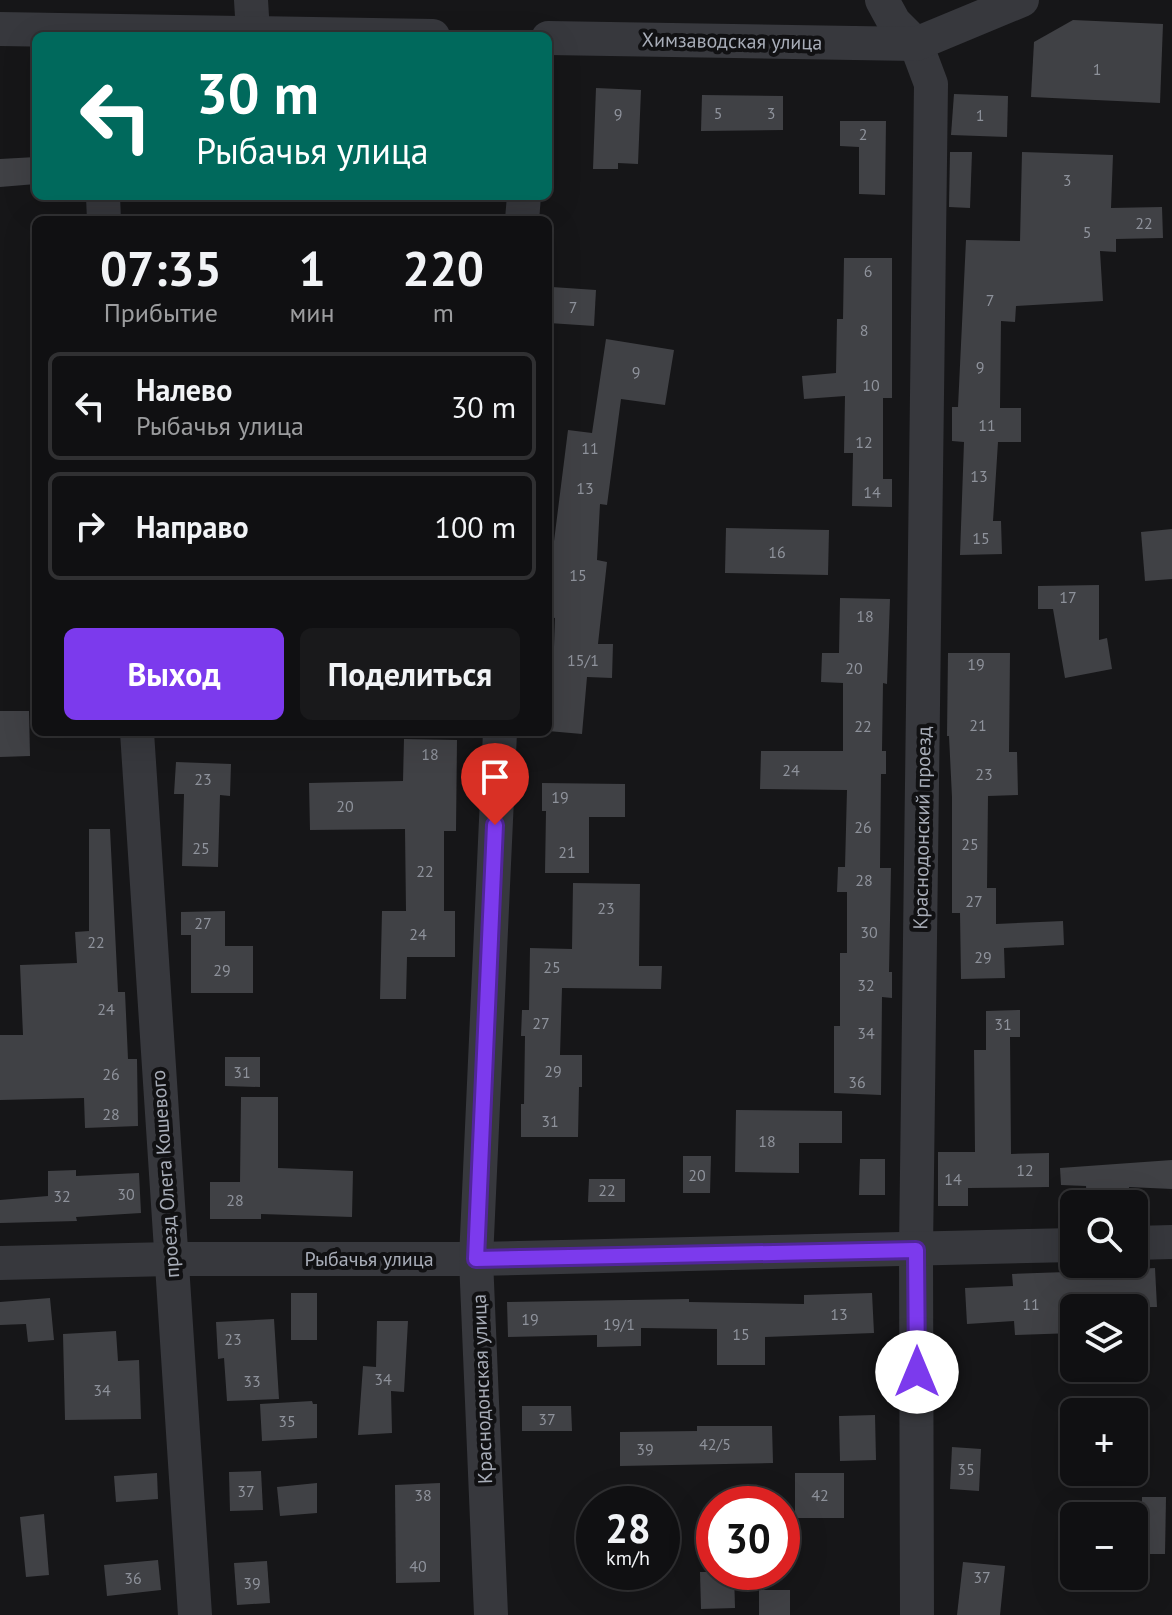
<!DOCTYPE html>
<html lang="ru">
<meta charset="utf-8">
<style>
:root{--surface:#101012;--page:#19191b;--text:#f1f3f6;--muted:#9c9d9f;--line:#303032;--accent:#7c3aed}
body{margin:0;font-family:"PT Sans",sans-serif;background:var(--page);color:var(--text);height:100vh;display:flex;flex-direction:column;font-size:30px;white-space:nowrap}
*{box-sizing:border-box;margin:0}
p{font-size:26px;color:var(--muted)}
.icon{flex:none;width:44px;height:44px;fill:none;stroke:currentColor;stroke-width:2;stroke-linecap:round;stroke-linejoin:round}
.map{position:relative;flex:1;overflow:hidden}
.panel{position:absolute;left:32px;top:216px;width:520px;height:520px;display:flex;flex-direction:column;background:var(--surface);border-radius:12px;box-shadow:0 8px 32px #0002,0 0 0 2px var(--line)}
.panel>*{flex:none}
.hud{position:absolute;left:32px;top:32px;width:520px;height:168px;border-radius:12px;box-shadow:0 8px 32px #0002,0 0 0 2px var(--line);background:#00695c;color:#fff;overflow:hidden}
.controls{position:absolute;left:1060px;top:1190px;display:grid;gap:16px}
.controls a{display:grid;place-items:center;width:88px;height:88px;border-radius:12px;background:var(--surface);box-shadow:0 8px 32px #0002,0 0 0 2px var(--line);font-size:40px}
.speed{position:absolute;left:576px;top:1486px;display:flex;gap:16px;font-size:40px;font-weight:700;text-align:center}
.speed>*{display:grid;place-content:center;width:104px;height:104px;border-radius:50%;background:var(--surface);box-shadow:0 8px 32px #0002,0 0 0 2px var(--line);line-height:1}
.speed small{font-size:20px;font-weight:400}
.speed .limit{border:12px solid #d22;background:#fff;color:#111}
.pin{position:absolute;display:grid;place-items:center;width:68px;height:68px;color:#fff;margin:-82px -34px;border-radius:50% 50% 50% 0;rotate:-45deg;box-shadow:0 0 8px #0007}
.pin .icon{rotate:45deg}
.me{position:absolute;width:88px;margin:-44px;rotate:0deg;stroke-linejoin:round;filter:drop-shadow(0 0 6px #0008)}
.turn{display:flex;align-items:center;gap:28px;height:168px;padding:0 32px;font-size:36px}
.turn .icon{width:104px;height:104px;stroke-width:2.5}
.turn b{display:block;font-size:56px;line-height:68px}
.eta{display:flex;justify-content:space-evenly;align-items:center;height:136px;text-align:center}
.eta b{font-size:48px;font-weight:700;line-height:56px}
.action{display:flex;gap:16px;margin-top:auto;padding:16px 32px}
.action a{flex:1;height:92px;border-radius:12px;background:var(--accent);color:#fff;font-size:32px;font-weight:700;line-height:92px;text-align:center}
.action a+a{background:var(--page);color:var(--text)}
ul{padding:0;list-style:none}
li{display:flex;align-items:center;gap:24px;height:108px;margin:0 16px 12px;padding:0 16px;border:4px solid var(--line);border-radius:12px}
li div{flex:1}
li b{display:block;font-size:30px}
li em{font-style:normal}
.map>svg:first-child{display:block}
</style>
<div class="map">
<svg width="1172" height="1615" viewBox="0 0 1172 1615">
<rect width="100%" height="100%" fill="#161618"/>
<g fill="#404145">
<polygon points="1073,20 1163,24 1160,103 1031,97 1034,42"/>
<polygon points="596,88 641,90 638,164 618,163 618,169 593,169"/>
<polygon points="954,94 1008,96 1007,137 951,135"/>
<polygon points="702,95 783,96 783,130 701,131"/>
<polygon points="840,121 886,121 885,195 859,194 859,147 840,146"/>
<polygon points="950,152 972,152 970,208 949,207"/>
<polygon points="1022,152 1113,155 1111,208 1162,207 1163,238 1116,239 1116,252 1100,251 1103,301 1016,306 1015,322 1001,321 1000,408 1021,408 1021,442 998,442 993,521 1001,521 1002,554 960,555 964,442 952,441 952,407 958,407 966,240 1020,241"/>
<polygon points="36,157 36,184 0,187 0,159"/>
<polygon points="844,258 892,258 892,398 883,398 883,479 892,479 892,507 852,506 853,453 844,453 845,396 804,399 802,376 836,373 837,319 843,319"/>
<polygon points="552,287 596,290 594,326 549,323"/>
<polygon points="606,339 674,350 665,405 621,399 607,505 600,504 597,560 607,562 598,644 613,644 612,678 587,677 582,734 548,731 548,703 552,704 555,618 548,617 548,589 568,430 592,433"/>
<polygon points="726,528 829,530 828,575 725,573"/>
<polygon points="1172,529 1172,579 1145,581 1141,532"/>
<polygon points="1099,585 1099,640 1107,638 1112,669 1065,678 1053,609 1038,609 1038,586"/>
<polygon points="840,598 890,599 887,684 883,683 882,751 886,751 886,774 881,774 880,868 891,868 889,972 892,972 892,998 882,997 881,1095 834,1093 834,1026 840,1026 840,953 847,953 847,892 837,892 838,867 845,867 847,790 760,789 761,751 843,751 843,683 821,682 822,653 839,653"/>
<polygon points="948,653 1010,653 1009,752 1017,752 1018,795 988,796 987,888 996,888 996,924 1063,921 1064,945 1004,948 1005,978 961,979 960,913 952,913 952,797 949,736 947,736"/>
<polygon points="0,711 29,711 30,756 0,757"/>
<polygon points="404,739 457,740 456,831 444,831 444,911 455,911 455,957 407,957 406,999 380,999 382,911 406,911 405,829 310,830 309,783 403,781"/>
<polygon points="176,762 231,764 230,796 220,795 218,867 182,866 184,794 174,794"/>
<polygon points="542,783 625,784 625,817 589,817 589,873 545,873 546,811 542,811"/>
<polygon points="89,829 110,829 118,992 125,992 128,1059 137,1059 138,1126 85,1128 84,1098 0,1100 0,1035 23,1035 20,965 77,963 75,932 89,931"/>
<polygon points="573,883 640,884 639,966 662,966 661,989 562,988 560,1055 582,1055 582,1087 579,1087 578,1137 521,1137 521,1104 524,1104 525,1036 521,1036 522,1010 529,1010 530,948 572,949"/>
<polygon points="225,911 225,946 253,946 253,993 191,993 191,935 181,935 181,912"/>
<polygon points="1020,1010 1020,1037 1010,1037 1011,1154 1049,1153 1049,1187 968,1188 968,1206 938,1206 938,1152 975,1152 974,1050 986,1050 986,1011"/>
<polygon points="225,1057 260,1057 260,1087 225,1086"/>
<polygon points="241,1097 278,1097 278,1168 353,1171 352,1217 261,1214 261,1219 210,1219 210,1182 240,1182"/>
<polygon points="736,1110 842,1111 842,1143 799,1143 799,1173 735,1172"/>
<polygon points="683,1156 711,1156 710,1193 683,1193"/>
<polygon points="860,1159 885,1159 885,1195 859,1195"/>
<polygon points="1172,1160 1172,1189 1129,1187 1130,1194 1087,1198 1086,1186 1061,1185 1060,1168"/>
<polygon points="76,1170 76,1176 139,1173 141,1213 76,1217 77,1221 0,1223 0,1200 48,1196 48,1171"/>
<polygon points="589,1179 625,1179 625,1202 588,1202"/>
<polygon points="1065,1266 1102,1266 1102,1271 1155,1268 1157,1307 1074,1308 1074,1333 1015,1335 1014,1321 967,1324 965,1288 1013,1286 1012,1274 1066,1272"/>
<rect x="291" y="1293" width="26" height="47"/>
<polygon points="872,1293 874,1333 765,1337 765,1365 717,1365 717,1329 641,1328 641,1346 597,1347 597,1335 508,1337 507,1302 689,1299 689,1302 804,1304 804,1295"/>
<polygon points="50,1298 54,1340 28,1342 26,1324 0,1325 0,1302"/>
<polygon points="274,1319 279,1399 227,1401 224,1358 218,1359 216,1322"/>
<polygon points="377,1321 408,1321 404,1392 391,1391 392,1433 358,1435 363,1366 376,1367"/>
<polygon points="116,1331 118,1361 139,1360 141,1419 65,1420 63,1334"/>
<polygon points="312,1401 313,1404 317,1404 317,1438 262,1441 260,1404"/>
<polygon points="522,1406 571,1406 572,1431 522,1431"/>
<polygon points="875,1415 876,1460 840,1461 839,1416"/>
<polygon points="697,1426 772,1426 773,1463 620,1466 620,1432 697,1431"/>
<polygon points="952,1447 981,1449 979,1491 950,1489"/>
<polygon points="261,1471 263,1510 230,1511 229,1472"/>
<polygon points="157,1473 158,1499 116,1502 114,1476"/>
<rect x="795" y="1473" width="49" height="45"/>
<polygon points="317,1483 317,1513 280,1516 277,1487"/>
<polygon points="440,1483 440,1582 396,1583 395,1485"/>
<polygon points="1142,1497 1166,1497 1165,1554 1141,1554"/>
<polygon points="44,1514 49,1575 26,1577 20,1517"/>
<polygon points="158,1560 161,1590 107,1596 104,1565"/>
<polygon points="267,1561 270,1603 237,1605 234,1563"/>
<polygon points="963,1562 1005,1566 1000,1615 957,1615"/>
<polygon points="700,1572 734,1572 735,1608 701,1609"/>
<rect x="759" y="1590" width="31" height="25"/>
</g>
<g fill="none" stroke-linecap="round" stroke-linejoin="round">
<g stroke="#37383d" stroke-width="34">
<polyline points="251,0 253,33"/>
<polyline points="882,0 894,22 916,44 931,84 916,1250 917,1615"/>
<polyline points="0,29 433,36"/>
<polyline points="548,38 916,44 1022,0"/>
<polyline points="103,196 104,220"/>
<polyline points="522,220 524,196"/>
<polyline points="137,732 195,1615"/>
<polyline points="1134,1243 1172,1242"/>
<polyline points="0,1263 171,1259 476,1259 1074,1245"/>
<polyline points="491,1615 476,1259 500,732"/>
</g>
</g>
<g fill="none" stroke-linecap="round" stroke-linejoin="round">
<defs>
<polyline id="route" points="495,825 476,1259 916,1250 917,1372"/>
</defs>
<use href="#route" stroke="#51269a" stroke-width="20"/>
<use href="#route" stroke="#7c3aed" stroke-width="14"/>
</g>
<g text-anchor="middle" stroke-width="8" stroke-linejoin="round" paint-order="stroke">
<g font-size="16" fill="#8e929b">
<text x="1097" y="75">1</text>
<text x="718" y="119">5</text>
<text x="771" y="119">3</text>
<text x="618" y="120">9</text>
<text x="980" y="121">1</text>
<text x="863" y="140">2</text>
<text x="1067" y="186">3</text>
<text x="1144" y="229">22</text>
<text x="1087" y="238">5</text>
<text x="868" y="277">6</text>
<text x="990" y="306">7</text>
<text x="573" y="313">7</text>
<text x="864" y="336">8</text>
<text x="980" y="373">9</text>
<text x="636" y="378">9</text>
<text x="871" y="391">10</text>
<text x="987" y="431">11</text>
<text x="864" y="448">12</text>
<text x="590" y="454">11</text>
<text x="979" y="482">13</text>
<text x="585" y="494">13</text>
<text x="872" y="498">14</text>
<text x="981" y="544">15</text>
<text x="777" y="558">16</text>
<text x="578" y="581">15</text>
<text x="1068" y="603">17</text>
<text x="865" y="622">18</text>
<text x="583" y="666">15/1</text>
<text x="976" y="670">19</text>
<text x="854" y="674">20</text>
<text x="978" y="731">21</text>
<text x="863" y="732">22</text>
<text x="430" y="760">18</text>
<text x="791" y="776">24</text>
<text x="984" y="780">23</text>
<text x="203" y="785">23</text>
<text x="560" y="803">19</text>
<text x="345" y="812">20</text>
<text x="863" y="833">26</text>
<text x="970" y="850">25</text>
<text x="201" y="854">25</text>
<text x="567" y="858">21</text>
<text x="425" y="877">22</text>
<text x="864" y="886">28</text>
<text x="974" y="907">27</text>
<text x="606" y="914">23</text>
<text x="203" y="929">27</text>
<text x="869" y="938">30</text>
<text x="418" y="940">24</text>
<text x="96" y="948">22</text>
<text x="983" y="963">29</text>
<text x="552" y="973">25</text>
<text x="222" y="976">29</text>
<text x="866" y="991">32</text>
<text x="106" y="1015">24</text>
<text x="541" y="1029">27</text>
<text x="1003" y="1030">31</text>
<text x="866" y="1039">34</text>
<text x="553" y="1077">29</text>
<text x="242" y="1078">31</text>
<text x="111" y="1080">26</text>
<text x="857" y="1088">36</text>
<text x="111" y="1120">28</text>
<text x="550" y="1127">31</text>
<text x="767" y="1147">18</text>
<text x="1025" y="1176">12</text>
<text x="697" y="1181">20</text>
<text x="953" y="1185">14</text>
<text x="607" y="1196">22</text>
<text x="126" y="1200">30</text>
<text x="62" y="1202">32</text>
<text x="235" y="1206">28</text>
<text x="1031" y="1310">11</text>
<text x="839" y="1320">13</text>
<text x="530" y="1325">19</text>
<text x="619" y="1330">19/1</text>
<text x="741" y="1340">15</text>
<text x="233" y="1345">23</text>
<text x="383" y="1385">34</text>
<text x="252" y="1387">33</text>
<text x="102" y="1396">34</text>
<text x="547" y="1425">37</text>
<text x="287" y="1427">35</text>
<text x="715" y="1450">42/5</text>
<text x="645" y="1455">39</text>
<text x="966" y="1475">35</text>
<text x="246" y="1497">37</text>
<text x="423" y="1501">38</text>
<text x="820" y="1501">42</text>
<text x="418" y="1572">40</text>
<text x="982" y="1583">37</text>
<text x="133" y="1584">36</text>
<text x="252" y="1589">39</text>
</g>
<g font-size="20" fill="#a8adb8" stroke="#111113">
<text transform="translate(732 41) rotate(1)" y="7">Химзаводская улица</text>
<text transform="translate(922 828) rotate(-89)" y="7">Краснодонский проезд</text>
<text transform="translate(165 1174) rotate(-94)" y="7">проезд Олега Кошевого</text>
<text x="369" y="1266">Рыбачья улица</text>
<text transform="translate(482 1389) rotate(-92)" y="7">Краснодонская улица</text>
</g>
</g>
</svg>
<div class="controls">
<a><svg class="icon" aria-label="search" viewBox="0 0 24 24"><circle cx="10" cy="10" r="6"/><path d="M15 15l6 6"/></svg></a>
<a><svg class="icon" aria-label="layers" viewBox="0 0 24 24"><path d="M12 4l9 5-9 5-9-5zM3 14l9 5 9-5"/></svg></a>
<a>+</a>
<a>−</a>
</div>
<div class="speed"><div>28<small>km/h</small></div><div class="limit">30</div></div>
<div class="pin" style="left:495px;top:825px;background:#d93025"><svg class="icon" aria-label="arrive" viewBox="0 0 24 24"><path d="M6 21V4h12l-3 4 3 4H6"/></svg></div>
<svg class="me" style="left:917px;top:1372px" viewBox="-20 -20 40 40"><circle r="19" fill="#fff"/><path d="M0-13L10 11 0 6-10 11z" fill="#7c3aed"/></svg>
<div class="hud">
<div class="turn"><svg class="icon" aria-label="left" viewBox="0 0 24 24"><path d="M17 20v-9H6M10 6l-5 5 5 5"/></svg><div><b>30 m</b>Рыбачья улица</div></div>
</div>
<section class="panel">
<div class="eta">
<div><b>07:35</b><p>Прибытие</p></div>
<div><b>1</b><p>мин</p></div>
<div><b>220</b><p>m</p></div>
</div>
<ul>
<li><svg class="icon" aria-label="left" viewBox="0 0 24 24"><path d="M17 20v-9H6M10 6l-5 5 5 5"/></svg><div><b>Налево</b><p>Рыбачья улица</p></div><em>30 m</em></li>
<li><svg class="icon" aria-label="right" viewBox="0 0 24 24"><path d="M7 20v-9h11M14 6l5 5-5 5"/></svg><div><b>Направо</b></div><em>100 m</em></li>
</ul>
<div class="action"><a>Выход</a><a>Поделиться</a></div>
</section>
</div>
